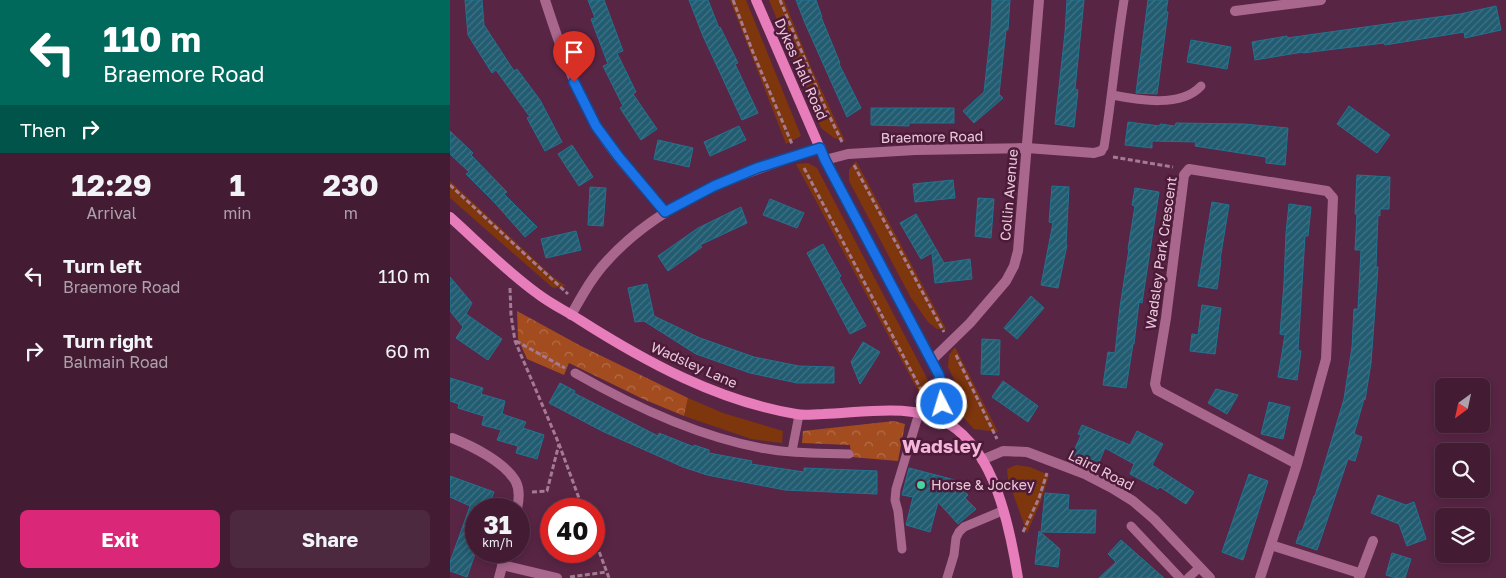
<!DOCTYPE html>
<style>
:root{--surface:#431c34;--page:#4d2940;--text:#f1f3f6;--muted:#afa1ac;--line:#5b3a4f;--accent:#db2777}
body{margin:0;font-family:"Golos Text",sans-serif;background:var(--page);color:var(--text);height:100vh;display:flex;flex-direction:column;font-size:19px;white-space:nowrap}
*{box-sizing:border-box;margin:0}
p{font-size:16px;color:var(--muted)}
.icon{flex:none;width:28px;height:28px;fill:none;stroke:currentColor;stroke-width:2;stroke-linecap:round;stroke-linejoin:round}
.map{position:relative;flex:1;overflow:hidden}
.sheet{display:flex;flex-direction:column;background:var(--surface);width:450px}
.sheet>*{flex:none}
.guide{background:#00695c;color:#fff;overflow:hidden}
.needle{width:32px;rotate:213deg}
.controls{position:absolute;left:985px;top:378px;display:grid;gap:10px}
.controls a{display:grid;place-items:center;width:55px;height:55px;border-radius:8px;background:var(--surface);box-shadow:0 2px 8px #0003,0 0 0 1px var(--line);font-size:25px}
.speed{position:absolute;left:15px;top:498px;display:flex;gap:10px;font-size:25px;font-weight:700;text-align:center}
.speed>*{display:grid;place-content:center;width:65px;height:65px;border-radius:50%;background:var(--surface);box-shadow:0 2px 8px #0003,0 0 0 1px var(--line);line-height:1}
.speed small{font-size:12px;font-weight:400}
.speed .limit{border:8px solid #d22;background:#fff;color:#111}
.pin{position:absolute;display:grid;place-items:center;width:42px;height:42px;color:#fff;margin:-51px -21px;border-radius:50% 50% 50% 0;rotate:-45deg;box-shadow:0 0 5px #0007}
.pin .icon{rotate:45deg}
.me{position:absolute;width:55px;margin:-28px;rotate:355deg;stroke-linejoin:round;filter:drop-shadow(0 0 4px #0008)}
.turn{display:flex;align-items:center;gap:18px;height:105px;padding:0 20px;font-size:22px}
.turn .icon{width:65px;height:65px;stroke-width:2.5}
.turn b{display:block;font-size:35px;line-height:42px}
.then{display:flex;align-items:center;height:48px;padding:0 20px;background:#0003;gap:10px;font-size:19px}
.eta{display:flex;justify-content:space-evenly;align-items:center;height:85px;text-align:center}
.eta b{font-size:30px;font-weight:700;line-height:35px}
.action{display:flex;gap:10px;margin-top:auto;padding:10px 20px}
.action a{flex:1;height:58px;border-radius:8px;background:var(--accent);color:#fff;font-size:20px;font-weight:700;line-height:58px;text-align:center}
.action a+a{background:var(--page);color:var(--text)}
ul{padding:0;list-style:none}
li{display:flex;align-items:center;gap:15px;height:75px;padding:0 20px}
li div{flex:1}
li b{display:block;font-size:19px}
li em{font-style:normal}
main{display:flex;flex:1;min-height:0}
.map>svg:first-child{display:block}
</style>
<main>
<section class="sheet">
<div class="guide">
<div class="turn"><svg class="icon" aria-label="left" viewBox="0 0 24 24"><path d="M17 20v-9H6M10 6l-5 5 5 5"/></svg><div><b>110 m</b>Braemore Road</div></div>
<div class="then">Then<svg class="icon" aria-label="right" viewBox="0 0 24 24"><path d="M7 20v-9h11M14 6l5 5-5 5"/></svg></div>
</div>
<div class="eta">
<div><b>12:29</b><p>Arrival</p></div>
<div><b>1</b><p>min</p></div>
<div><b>230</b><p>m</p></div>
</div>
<ul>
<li><svg class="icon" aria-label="left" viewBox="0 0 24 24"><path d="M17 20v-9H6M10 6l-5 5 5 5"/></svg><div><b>Turn left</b><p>Braemore Road</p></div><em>110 m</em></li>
<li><svg class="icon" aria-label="right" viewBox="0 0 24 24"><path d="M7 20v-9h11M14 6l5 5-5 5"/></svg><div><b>Turn right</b><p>Balmain Road</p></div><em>60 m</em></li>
</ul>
<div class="action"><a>Exit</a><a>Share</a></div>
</section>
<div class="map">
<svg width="1056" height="578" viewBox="0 0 1056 578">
<defs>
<pattern id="forest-crowns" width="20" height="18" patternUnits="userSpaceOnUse" patternTransform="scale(1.25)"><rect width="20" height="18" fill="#a34c1f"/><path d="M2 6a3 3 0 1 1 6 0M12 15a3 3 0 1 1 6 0" fill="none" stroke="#b46d4a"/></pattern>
<pattern id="building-hatch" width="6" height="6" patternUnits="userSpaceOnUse" patternTransform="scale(1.25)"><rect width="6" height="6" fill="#215c71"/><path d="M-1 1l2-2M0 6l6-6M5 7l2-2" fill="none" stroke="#417285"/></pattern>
</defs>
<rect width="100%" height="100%" fill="#592545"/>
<g fill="#7e360d">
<polygon points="280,0 296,0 351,136 336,144"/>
<polygon points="319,0 334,0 359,63 395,141 384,138 371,128"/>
<polygon points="406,161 496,329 487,329 478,322 461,298 399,181 399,170"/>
<polygon points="358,163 367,168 479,382 481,392 473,400 346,164"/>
<polygon points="0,181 103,277 116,286 103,288 0,198"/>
<polygon points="505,347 548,432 524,429 512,416 504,379 498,367 499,355"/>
<polygon points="238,398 273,413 333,431 332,443 301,439 234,416"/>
<polygon points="566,465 580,467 599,475 591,501 577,533 558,479 557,469"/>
</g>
<g fill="url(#forest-crowns)">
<polygon points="67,311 131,346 238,398 234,416 193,399 119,363 114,375 77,359 68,339"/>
<polygon points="444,421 455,424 448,461 401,457 400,445 352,443 353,431"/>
</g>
<g fill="url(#building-hatch)" stroke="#22738f">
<polygon points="15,0 32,0 34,25 64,71 67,69 90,100 112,142 95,151 77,118 80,117 46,70 42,73 18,35"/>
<polygon points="138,0 154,0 173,51 167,53 186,92 183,94 207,129 191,140 170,108 173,106 153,66 158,64 141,19 145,18"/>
<polygon points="239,0 258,0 269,28 270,27 288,63 285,64 308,113 292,120 253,36"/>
<polygon points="346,0 366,0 372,17 371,17 390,63 389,64 411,108 397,117 355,23"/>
<polygon points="542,0 560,0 558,30 556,30 549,94 553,98 524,123 513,111 534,92 541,29"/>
<polygon points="617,0 634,0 625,89 628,90 624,127 605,124 615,33"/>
<polygon points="698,0 718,0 716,11 718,12 707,94 686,93"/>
<polygon points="1046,6 1051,30 1015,38 1014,32 935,45 934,43 853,53 853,52 805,60 802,42 837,36 837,38 958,21 1010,14"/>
<polygon points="741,40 781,47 777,69 737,62"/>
<polygon points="899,106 940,135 927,153 887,124"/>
<polygon points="421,108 504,108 504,123 459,123 459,126 421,125"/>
<polygon points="678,122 710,126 710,124 725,126 726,123 794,124 838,128 835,165 816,163 816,157 745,146 746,142 702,141 702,148 675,145"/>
<polygon points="289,126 296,140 260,156 254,142"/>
<polygon points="0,131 23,153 21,155 57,192 54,194 87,227 75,237 45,203 16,174 19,172 0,154"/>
<polygon points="208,140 243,148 239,167 204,159"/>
<polygon points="122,145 143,177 129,186 108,154"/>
<polygon points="907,175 940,177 939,209 930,209 930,216 928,215 926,267 928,267 921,363 915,400 914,399 904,434 912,437 905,461 898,459 867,550 846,543 850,531 852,531 864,496 865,496 894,399 902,347 904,309 908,309 911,250 905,250 907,214 905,214"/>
<polygon points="503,180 505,198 465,202 463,184"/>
<polygon points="602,186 619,187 616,245 617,245 608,288 591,285 603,223 599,222"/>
<polygon points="140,187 156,188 153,226 138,225"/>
<polygon points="685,188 709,192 692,303 689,302 684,344 683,344 676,388 653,385 658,352 665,353 670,307 679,249 678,249 685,206 682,205"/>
<polygon points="528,198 544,199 541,238 525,236"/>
<polygon points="320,199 354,213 347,228 313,215"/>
<polygon points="762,202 779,205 770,260 771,260 767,289 748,286"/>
<polygon points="839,204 861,207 858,236 855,236 848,350 851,351 847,380 828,377 835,335 830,334 834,283 836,233"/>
<polygon points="291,207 297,223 250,245 252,247 218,271 208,256 248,228"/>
<polygon points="466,214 494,263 520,259 522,279 485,283 482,253 471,259 450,223"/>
<polygon points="126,231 131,250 96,258 91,239"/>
<polygon points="373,244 391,276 389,278 416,326 400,334 357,253"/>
<polygon points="0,277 22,303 16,314 52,339 38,360 6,338 13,327 0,311"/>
<polygon points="197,284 204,316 250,338 304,357 349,366 384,367 384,383 347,383 300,373 246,354 194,321 185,322 178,288"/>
<polygon points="581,296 594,308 567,339 554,328"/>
<polygon points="752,305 771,308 765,354 740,351 742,334 748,335"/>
<polygon points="532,339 550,340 549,375 531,374"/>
<polygon points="413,342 430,352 410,384 401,362"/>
<polygon points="0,378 33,388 31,394 55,401 52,414 76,422 73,428 94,435 87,459 66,453 68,446 47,440 51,430 32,425 34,416 8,408 9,404 0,401"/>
<polygon points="553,381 588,406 578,422 542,397"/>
<polygon points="110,383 125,391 124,393 208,436 209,433 244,447 244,445 259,450 259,453 302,461 301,464 354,472 354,468 427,471 427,494 335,490 257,475 233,467 152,431 99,403"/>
<polygon points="766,389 788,395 777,414 758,403"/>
<polygon points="819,402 840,407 833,439 811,434"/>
<polygon points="632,425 680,445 687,431 713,444 702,465 744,492 736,504 710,487 708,489 680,474 684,464 655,448 648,465 622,455 631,435 628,434"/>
<polygon points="459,468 505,480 518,495 515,498 526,509 508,524 488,502 480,532 456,525 463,497 452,495"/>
<polygon points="799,474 818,481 793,560 772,552"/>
<polygon points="0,476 44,492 38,508 26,504 26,551 17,577 0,571 0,562 20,506 0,497"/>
<polygon points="595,493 619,495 618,510 646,510 645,533 591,532"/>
<polygon points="928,495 956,505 964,502 976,539 957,546 949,524 921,513"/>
<polygon points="589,531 610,549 608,567 585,564"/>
<polygon points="671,540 714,578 649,578 666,562 658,554"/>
<polygon points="942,553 961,559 955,578 946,578 936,575"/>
</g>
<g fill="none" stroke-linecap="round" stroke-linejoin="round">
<g stroke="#a57b93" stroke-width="3" stroke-dasharray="5 2.5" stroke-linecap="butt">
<polyline points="283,0 304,55 342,144"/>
<polyline points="330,0 374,105 392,142"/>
<polyline points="663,157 723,167"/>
<polyline points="404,165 494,332"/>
<polyline points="354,168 477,401"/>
<polyline points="0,185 118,294"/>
<polyline points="60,288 61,315 65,341 109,444 133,509"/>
<polyline points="66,341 115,368"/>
<polyline points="506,355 547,439"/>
<polyline points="82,492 97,491 109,444"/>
<polyline points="573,532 589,498 597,473"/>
<polyline points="144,538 159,578"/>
<polyline points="120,577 156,572"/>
</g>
<g stroke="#aa678e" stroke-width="9">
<path d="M662,95C688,100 731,108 751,86"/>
<path d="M651,151L654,147C662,98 666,49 674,0"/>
<path d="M125,373C181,405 247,436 311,448C340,454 370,453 399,454"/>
<polyline points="342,451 349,415"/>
<polyline points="681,526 730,578"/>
<polyline points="452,549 448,511 445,500 446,489 469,413"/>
<polyline points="497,578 504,555 506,538 509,532 514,527 552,511"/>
<polyline points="738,578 750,567"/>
</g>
<g stroke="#aa678e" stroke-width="10">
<path d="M95,0C109,43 123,85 146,125C164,157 192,184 215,212"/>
<polyline points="785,11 871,0"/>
<polyline points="375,160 398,154 465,150 577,148 644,153 651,151"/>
<path d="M121,315C132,296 142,277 157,261C213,199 294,172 371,148"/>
<polyline points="482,360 520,323 556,281 564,266 568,251 589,0"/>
<path d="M2,438C22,446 55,462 66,482C70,490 69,500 67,509"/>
<polyline points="532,460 553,451 577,452 635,474 662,488 683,501 704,519 760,578"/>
<polyline points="821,545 909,573"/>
<polyline points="52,565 107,578"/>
<polyline points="49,578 56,551"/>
<polyline points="810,578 847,464 876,359 883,198 877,191 739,169 734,175 716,318 705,384 707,390 847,464"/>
<polyline points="909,578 923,541"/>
</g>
<g stroke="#e87dbc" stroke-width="10">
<path d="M306,0L375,160L489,375C494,393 494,400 485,417"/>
<path d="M0,217C29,243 56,271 88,294C101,304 116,311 130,320C196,362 268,401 346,414C355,416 364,414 373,414C412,413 463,402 499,424C545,452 560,528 568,578"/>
</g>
</g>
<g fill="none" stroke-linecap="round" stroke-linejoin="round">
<defs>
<polyline id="route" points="124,82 146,126 168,156 215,212 264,186 307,168 370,148 375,160 489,375 492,389 492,404"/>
</defs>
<use href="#route" stroke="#114b97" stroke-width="12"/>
<use href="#route" stroke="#1a73e8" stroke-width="9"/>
</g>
<circle fill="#43d4a0" stroke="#4d1b3a" stroke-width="2" cx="471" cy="485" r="5"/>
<g text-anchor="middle" stroke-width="5" stroke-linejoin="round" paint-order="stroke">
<g font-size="14" fill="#eac9da" stroke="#4d1b3a">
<text transform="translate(351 69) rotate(66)" y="5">Dykes Hall Road</text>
<text transform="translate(482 137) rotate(-1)" y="5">Braemore Road</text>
<text transform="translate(559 195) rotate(-85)" y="5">Collin Avenue</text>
<text transform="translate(711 253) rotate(-82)" y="5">Wadsley Park Crescent</text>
<text transform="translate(244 365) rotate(24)" y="5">Wadsley Lane</text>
<text transform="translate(651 470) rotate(27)" y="5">Laird Road</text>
</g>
<g font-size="14" fill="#eac9da" stroke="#4d1b3a" text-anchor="start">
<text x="481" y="490">Horse &amp; Jockey</text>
</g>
<g font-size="19" font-weight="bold" fill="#f6b6d9" stroke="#4d1b3a">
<text x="492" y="453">Wadsley</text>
</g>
</g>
</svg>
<div class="controls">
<a><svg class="needle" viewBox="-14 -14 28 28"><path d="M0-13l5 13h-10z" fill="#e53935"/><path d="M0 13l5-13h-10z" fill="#afa1ac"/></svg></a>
<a><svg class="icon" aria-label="search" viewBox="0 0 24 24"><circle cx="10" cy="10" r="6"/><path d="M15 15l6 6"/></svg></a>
<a><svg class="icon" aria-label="layers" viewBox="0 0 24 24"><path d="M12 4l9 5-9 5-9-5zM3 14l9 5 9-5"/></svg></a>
</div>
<div class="speed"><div>31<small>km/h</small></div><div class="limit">40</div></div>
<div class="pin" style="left:124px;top:82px;background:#d93025"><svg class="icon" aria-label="arrive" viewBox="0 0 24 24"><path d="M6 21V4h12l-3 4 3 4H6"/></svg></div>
<svg class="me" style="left:492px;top:404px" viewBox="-20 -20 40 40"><circle r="17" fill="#1a73e8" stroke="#fff" stroke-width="3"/><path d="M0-11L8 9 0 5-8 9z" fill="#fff"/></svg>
</div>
</main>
